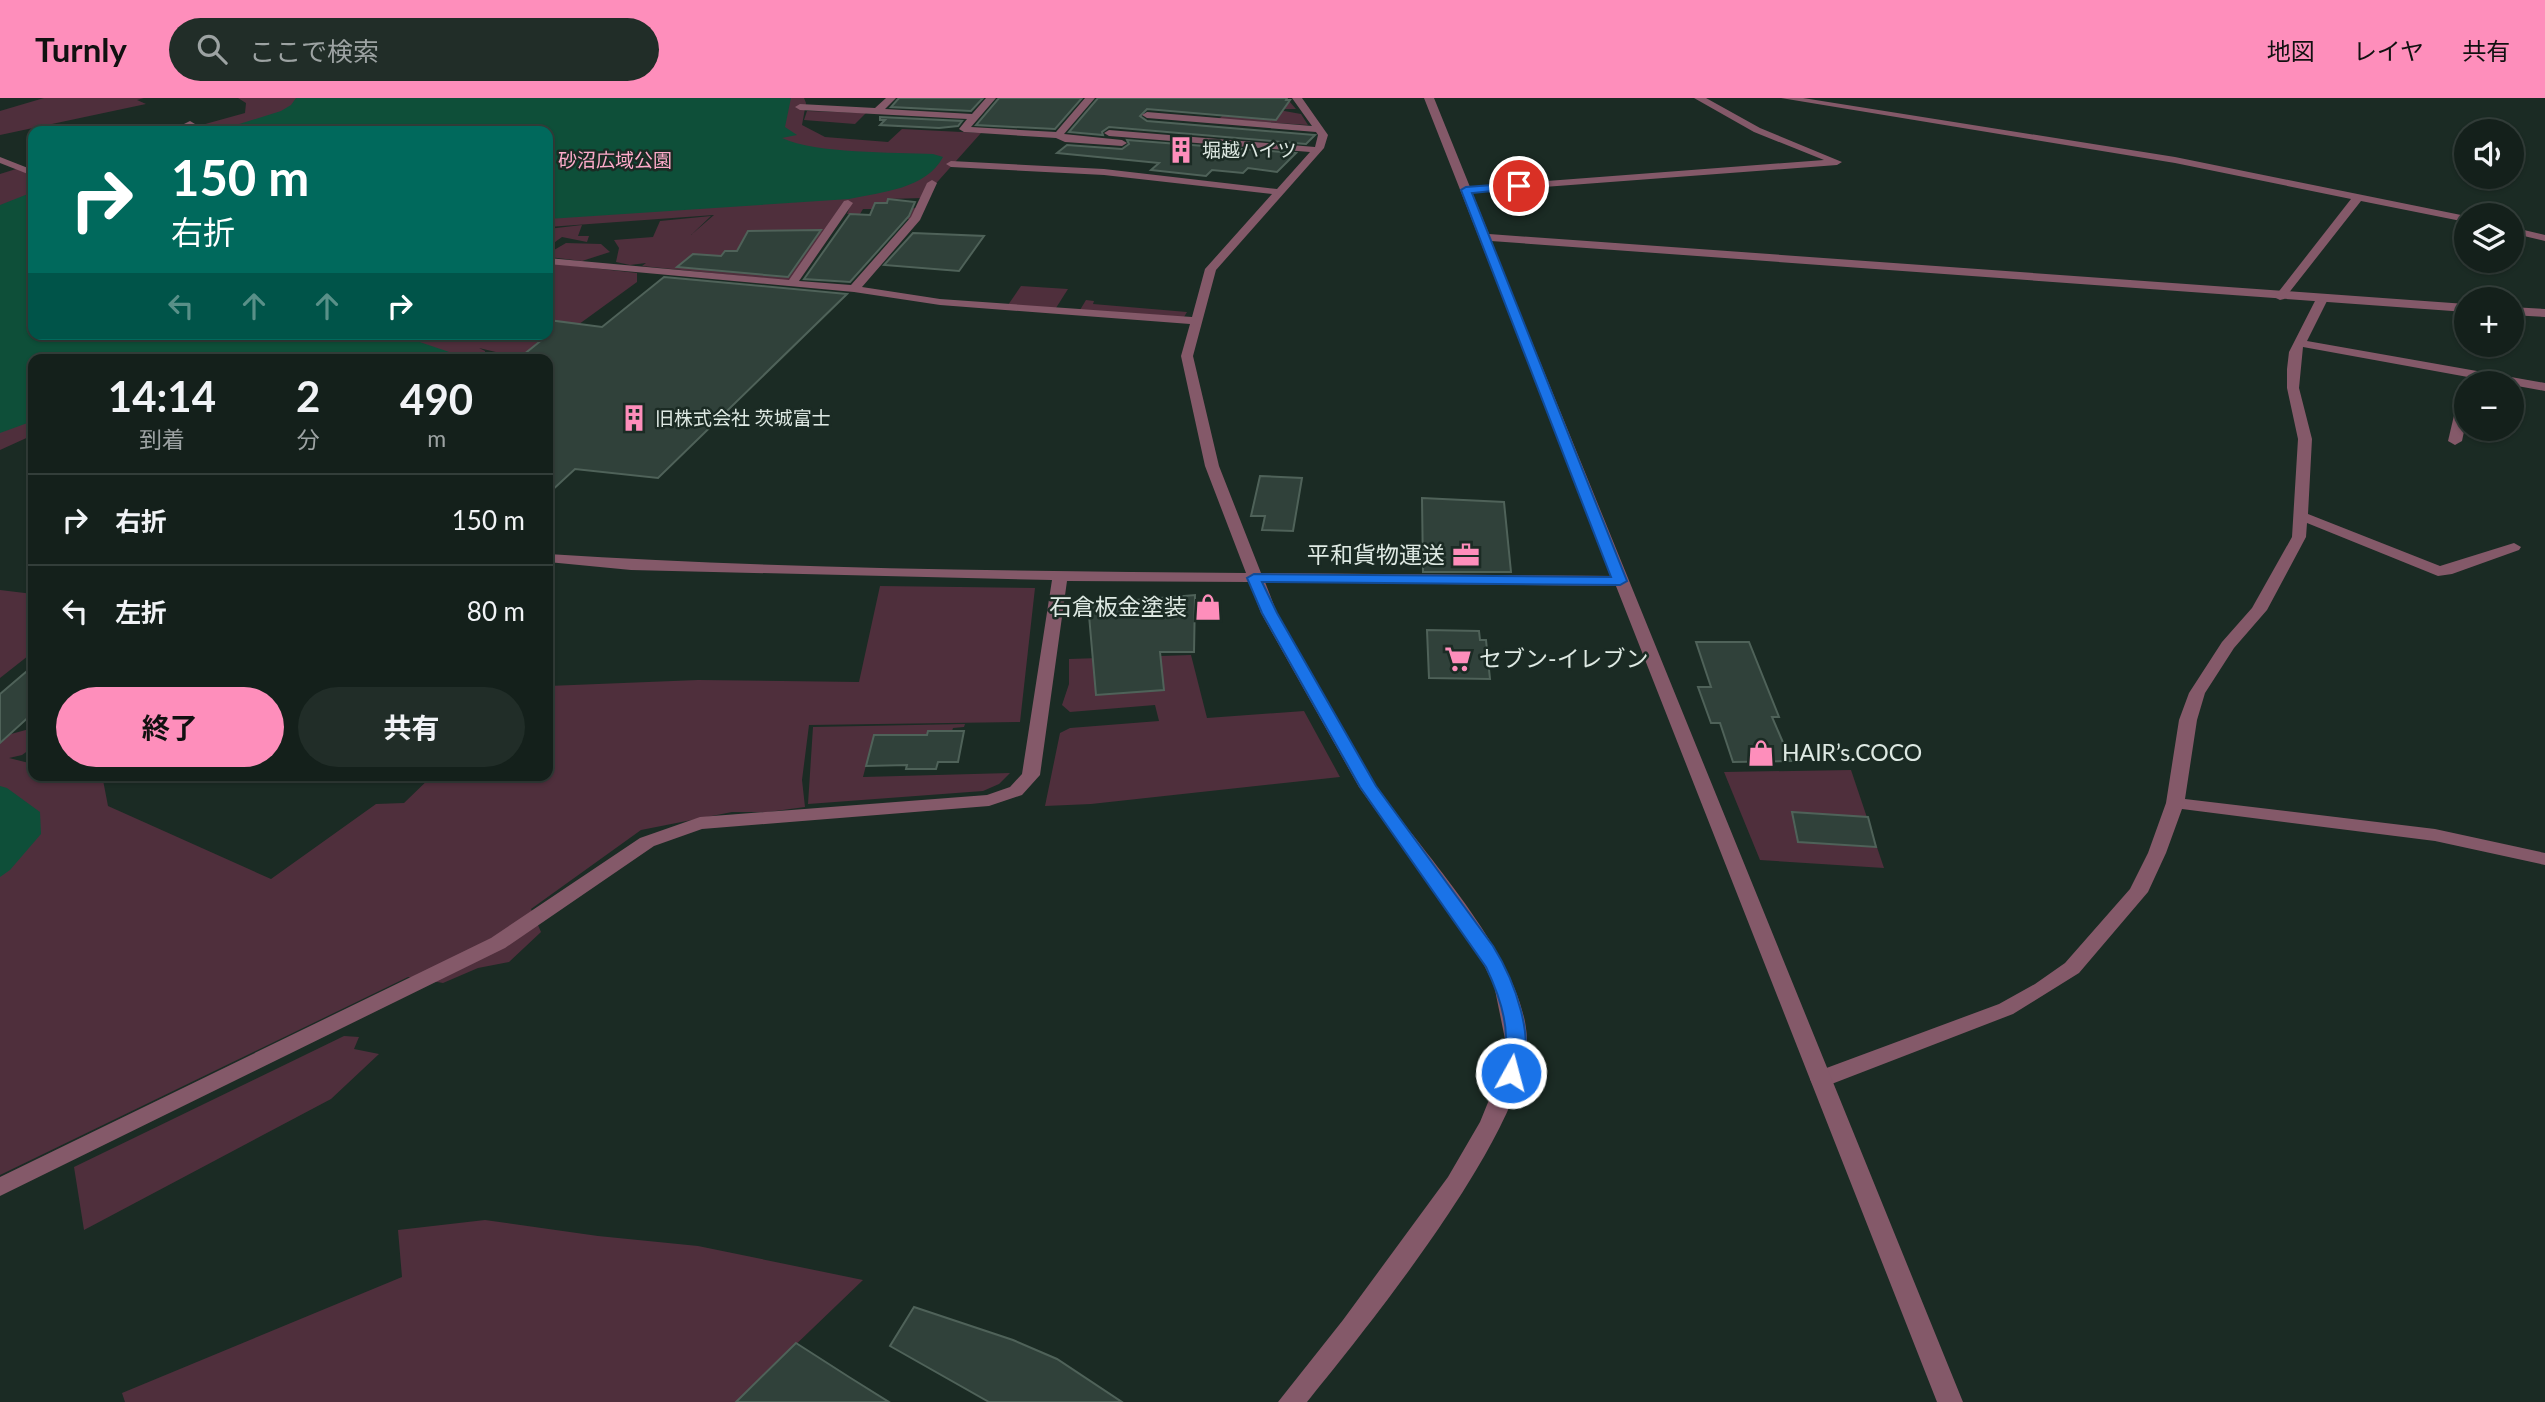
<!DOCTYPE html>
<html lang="ja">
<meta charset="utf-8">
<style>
:root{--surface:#14201b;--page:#212d28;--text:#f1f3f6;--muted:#9da3a3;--line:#333e3a;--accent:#fe8ebb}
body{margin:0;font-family:Lato,"Noto Sans JP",sans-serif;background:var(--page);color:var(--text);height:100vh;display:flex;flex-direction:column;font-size:26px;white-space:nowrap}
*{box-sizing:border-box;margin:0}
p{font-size:23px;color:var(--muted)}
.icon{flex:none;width:38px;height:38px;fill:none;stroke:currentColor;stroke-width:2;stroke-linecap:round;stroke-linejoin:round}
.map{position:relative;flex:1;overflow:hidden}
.sheet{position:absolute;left:28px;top:256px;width:525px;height:427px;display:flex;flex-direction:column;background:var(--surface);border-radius:14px;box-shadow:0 2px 5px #0004,0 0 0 2px var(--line)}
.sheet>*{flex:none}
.hud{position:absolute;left:28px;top:28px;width:525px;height:214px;border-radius:14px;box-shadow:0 2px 5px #0004,0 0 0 2px var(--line);background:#00695c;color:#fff;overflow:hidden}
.controls{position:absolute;left:2454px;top:21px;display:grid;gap:14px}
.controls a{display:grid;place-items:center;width:70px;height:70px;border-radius:50%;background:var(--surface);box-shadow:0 2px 5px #0004,0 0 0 2px var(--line);font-size:35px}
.pin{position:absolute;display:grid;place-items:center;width:60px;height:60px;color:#fff;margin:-30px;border:4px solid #fff;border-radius:50%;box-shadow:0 2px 7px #0007}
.me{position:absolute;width:77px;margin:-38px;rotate:7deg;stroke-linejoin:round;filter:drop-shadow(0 0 5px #0008)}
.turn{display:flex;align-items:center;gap:24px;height:147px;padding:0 28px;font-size:32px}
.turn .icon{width:91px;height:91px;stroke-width:2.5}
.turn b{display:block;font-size:49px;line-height:60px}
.lanes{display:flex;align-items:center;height:66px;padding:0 28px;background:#0003;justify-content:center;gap:35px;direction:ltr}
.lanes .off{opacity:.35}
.eta{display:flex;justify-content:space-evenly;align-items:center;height:119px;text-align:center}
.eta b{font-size:42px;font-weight:700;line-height:49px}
.action{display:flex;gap:14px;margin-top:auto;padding:14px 28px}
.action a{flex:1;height:80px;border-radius:42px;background:var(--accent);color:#111;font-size:28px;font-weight:700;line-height:80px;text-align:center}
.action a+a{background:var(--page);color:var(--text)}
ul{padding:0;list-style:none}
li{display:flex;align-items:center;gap:21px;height:91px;padding:0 28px;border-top:2px solid var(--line)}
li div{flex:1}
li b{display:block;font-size:26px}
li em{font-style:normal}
header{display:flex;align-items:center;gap:42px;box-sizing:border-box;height:98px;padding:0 35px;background:var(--accent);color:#111}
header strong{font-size:33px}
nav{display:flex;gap:38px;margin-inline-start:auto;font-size:24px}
.search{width:490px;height:63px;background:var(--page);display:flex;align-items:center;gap:18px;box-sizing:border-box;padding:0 24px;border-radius:38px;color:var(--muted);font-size:26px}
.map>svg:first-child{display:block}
</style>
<header>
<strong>Turnly</strong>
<div class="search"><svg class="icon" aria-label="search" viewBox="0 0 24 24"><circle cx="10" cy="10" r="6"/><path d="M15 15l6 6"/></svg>ここで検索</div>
<nav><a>地図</a><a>レイヤ</a><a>共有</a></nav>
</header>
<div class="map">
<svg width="2545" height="1304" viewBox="0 0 2545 1304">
<rect width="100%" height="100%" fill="#1b2b24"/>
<g fill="#4f2f3c">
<polygon points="44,0 144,0 137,2 146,6 0,37 0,13"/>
<polygon points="238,0 804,0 806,5 802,27 825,39 888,44 902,31 981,35 923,100 888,101 887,105 875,105 873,111 918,110 911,122 873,111 863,111 860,116 847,116 851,106 791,183 642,168 646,165 630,167 616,164 619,150 614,142 653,139 660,123 711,118 691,137 714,117 548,129 548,33 180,33 245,15 246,5"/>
<polygon points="1289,3 1296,11 1273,11 1301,16 1308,27 1219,21 1234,6 1287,6"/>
<polygon points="807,13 866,15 855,26 804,22"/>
<polygon points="16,71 33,75 33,236 548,236 548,165 637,175 637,184 531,261 498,261 500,255 479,250 485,253 485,261 33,261 33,337 0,352 0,76"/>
<polygon points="582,127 578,138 589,138 587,144 562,139 548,149 548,131"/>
<polygon points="566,145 601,146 610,154 582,163 549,159 549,155"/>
<polygon points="1021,188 1068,191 1056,210 1008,207"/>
<polygon points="1086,202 1094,203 1093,206 1187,214 1184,219 1080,212"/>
<polygon points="880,488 1035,490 1020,624 809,627 802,682 805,709 768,714 732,714 641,732 531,811 541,834 509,864 478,870 443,885 408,879 0,1077 0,639 33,630 33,649 22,657 9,660 33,666 33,677 83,677 103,682 108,708 271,781 376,706 404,705 433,677 548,677 548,588 698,582 859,584"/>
<polygon points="0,492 33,496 33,554 0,580"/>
<polygon points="1191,557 1207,620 1304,613 1340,679 1091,706 1045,708 1060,635 1070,630 1159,623 1155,607 1070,614 1062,607 1069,586 1069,561"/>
<polygon points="965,626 964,629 953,630 952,633 928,633 927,637 874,637 863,679 1010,675 999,686 983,693 808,706 813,629"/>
<polygon points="1851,672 1884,770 1760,762 1724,674"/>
<polygon points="344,938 359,939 354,951 379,956 331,1001 84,1132 74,1069"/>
<polygon points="485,1122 598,1138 698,1148 863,1182 736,1304 125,1304 122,1295 402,1179 398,1132"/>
</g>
<g fill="#0e4f39">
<path d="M296,0H791L785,29L797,37L782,40C816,56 894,54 933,56L943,59C926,91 882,94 849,101L548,121V33H217L281,13L291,7Z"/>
<polygon points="33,94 33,236 396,236 467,260 33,261 33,323 0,335 0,107"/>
<polygon points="0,688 7,690 40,714 41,736 10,772 0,779"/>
</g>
<g fill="#30413a" stroke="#4f6259" stroke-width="2">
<polygon points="899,0 983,0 971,13 891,9"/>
<polygon points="999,0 1082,0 1055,31 976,27"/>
<polygon points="1098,0 1287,0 1286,2 1290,2 1276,22 1147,11 1140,18 1147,23 1315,37 1306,46 1109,29 1102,34 1103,37 1069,34"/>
<polygon points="880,19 962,23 958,28 939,30 880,27 885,22 880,22"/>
<polygon points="1127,42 1296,55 1277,74 1248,70 1243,75 1212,72 1206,78 1151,72 1159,65 1057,55 1067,47 1122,51 1129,46"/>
<polygon points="888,101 915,104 909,118 850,184 804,181 850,116 870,117 875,105 887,105"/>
<polygon points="821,132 788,179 677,169 693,156 721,158 725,153 737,153 748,133"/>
<polygon points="913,135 984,138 959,173 884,167"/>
<polygon points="664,179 847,196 658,380 575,371 548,396 548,261 518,261 548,237 548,222 602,229"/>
<polygon points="1260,378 1302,380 1293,433 1262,432 1265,418 1251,418"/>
<polygon points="1422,400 1504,404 1511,474 1423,474"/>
<polygon points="1195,497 1194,554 1160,554 1164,592 1096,597 1088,506"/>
<polygon points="1427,532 1479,533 1480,542 1486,542 1490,581 1429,580"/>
<polygon points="1696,544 1749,544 1779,619 1772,619 1791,663 1733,664 1720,625 1711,625 1698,589 1711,589"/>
<polygon points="33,568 33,615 0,645 0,596"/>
<polygon points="928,633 964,633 958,664 938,664 936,671 906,671 907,667 866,668 874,637 927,637"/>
<polygon points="1792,714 1868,719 1876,749 1798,744"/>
<polygon points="914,1209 1013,1242 1057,1261 1122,1304 989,1304 890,1248"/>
<polygon points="796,1245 849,1279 889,1304 736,1304"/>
</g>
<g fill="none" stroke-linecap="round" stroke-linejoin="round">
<g fill="#845969" fill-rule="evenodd">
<polygon points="886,0 896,0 885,11 972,16 986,0 996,0 971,29 1056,34 1085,0 1095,0 1064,36 1122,42 1127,45 1122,48 1065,44 1056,40 964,34 959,31 967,21 800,12 795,9 800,6 875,10"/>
<path d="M1292,0H1302L1328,37L1324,50L1216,172L1193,258L1219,368L1261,475L1620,478L1628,483L1620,488L1265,484L1277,515C1310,573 1340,634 1377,689C1423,756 1524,860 1527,941C1529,1031 1365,1232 1307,1304H1278L1343,1222L1448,1079L1480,1024L1500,975L1505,941L1494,887L1478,855L1359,689L1261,515L1249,484L1067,483L1040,677L1022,697L989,708L702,731L654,748L505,850L0,1098V1079L491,840L640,740L700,719L987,697L1010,689L1022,676L1052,482L631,472L548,464V456C780,471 1013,473 1246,475L1205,368L1181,258L1190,226L940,207L854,194L548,166V160L789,182L844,103L848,102L853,105L799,183L851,187L911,119L927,85L932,82L937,85L920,122L862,189L940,201L1192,219L1205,171L1272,96L1104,77L951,69L946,66L951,63L1104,71L1277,91L1310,54L1109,38L1104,35L1109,32L1315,49L1318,37L1316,34L1147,20L1142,17L1147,14L1312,28Z"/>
<polygon points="1694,0 1706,0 1760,30 1842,64 1837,67 1466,95 1461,92 1466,89 1824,62 1754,34"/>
<polygon points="1781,0 1803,0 2175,59 2466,118 2466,124 2361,103 2284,201 2280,202 2274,199 2276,197 2351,101 2175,65"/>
<path d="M190,23L195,26C188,33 179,34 170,33Z"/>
<polygon points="0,59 33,72 33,78 0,65"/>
<polygon points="2511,129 2545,137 2545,143 2511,135"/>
<polygon points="2322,198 2328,201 2307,243 2545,285 2545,293 2303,249 2299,290 2312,341 2308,416 2440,468 2514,445 2521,449 2519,452 2452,476 2438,478 2307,425 2306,439 2267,512 2234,550 2205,595 2197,622 2185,701 2435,731 2545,755 2545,767 2435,743 2182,711 2166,755 2148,794 2079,875 2013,916 1829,987 1821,989 1813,987 1810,981 1813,975 1999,906 2035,886 2065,865 2130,791 2148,755 2166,705 2179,622 2189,595 2222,544 2252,510 2292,439 2298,341 2287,290 2287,271 2289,254 2316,201"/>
<polygon points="2466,288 2466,324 2462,343 2455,347 2448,343 2460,292"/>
</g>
<g fill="#845969" fill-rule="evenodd">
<polygon points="1424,0 1434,0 1489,136 2466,206 2466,214 1491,143 1963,1304 1937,1304"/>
<polygon points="2511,209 2545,211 2545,219 2511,217"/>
</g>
</g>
<path fill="#1a73e8" stroke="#114b97" stroke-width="2" d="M1519,85L1522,86V90L1472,95L1627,483L1620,487L1262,484L1277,515L1376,688L1493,848C1513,880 1539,944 1518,980L1511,982L1504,980C1498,968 1506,953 1506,940C1506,917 1496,890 1486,869L1360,689L1262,515L1247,480L1254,476L1611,479L1461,92L1466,89Z"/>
<defs>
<symbol id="building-bare" viewBox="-9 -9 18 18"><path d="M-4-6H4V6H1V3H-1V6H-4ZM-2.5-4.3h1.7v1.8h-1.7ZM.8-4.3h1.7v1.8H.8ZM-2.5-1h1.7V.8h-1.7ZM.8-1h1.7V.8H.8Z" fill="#fe8ebb" stroke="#1b2b24" stroke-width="2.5" paint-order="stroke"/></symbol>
<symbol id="office-bare" viewBox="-9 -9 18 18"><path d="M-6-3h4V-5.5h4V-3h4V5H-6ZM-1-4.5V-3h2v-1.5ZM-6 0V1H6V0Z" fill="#fe8ebb" stroke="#1b2b24" stroke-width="2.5" paint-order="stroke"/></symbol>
<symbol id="shop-bare" viewBox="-9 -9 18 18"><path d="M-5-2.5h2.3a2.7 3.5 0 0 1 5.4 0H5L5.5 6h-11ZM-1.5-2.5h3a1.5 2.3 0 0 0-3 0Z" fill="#fe8ebb" stroke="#1b2b24" stroke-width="2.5" paint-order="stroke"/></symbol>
<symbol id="supermarket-bare" viewBox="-9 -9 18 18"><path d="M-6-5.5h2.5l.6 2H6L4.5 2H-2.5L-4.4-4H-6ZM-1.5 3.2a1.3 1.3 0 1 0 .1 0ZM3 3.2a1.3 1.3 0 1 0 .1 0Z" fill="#fe8ebb" stroke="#1b2b24" stroke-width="2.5" paint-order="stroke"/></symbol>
</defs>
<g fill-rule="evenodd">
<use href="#building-bare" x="1162" y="33" width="38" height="38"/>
<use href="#building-bare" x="615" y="301" width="38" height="38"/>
<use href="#office-bare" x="1447" y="438" width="38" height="38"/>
<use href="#shop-bare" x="1189" y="490" width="38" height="38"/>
<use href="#supermarket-bare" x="1439" y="542" width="38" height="38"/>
<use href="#shop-bare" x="1742" y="636" width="38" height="38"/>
</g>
<g text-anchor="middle" stroke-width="5" stroke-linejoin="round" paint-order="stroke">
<g font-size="19" fill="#dee9e3" stroke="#1b2b24" text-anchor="start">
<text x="1202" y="59">堀越ハイツ</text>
<text x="655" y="327">旧株式会社 茨城富士</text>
</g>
<g font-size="19" fill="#feabca" stroke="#1b2b24">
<text x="615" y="69">砂沼広域公園</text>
</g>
<g font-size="23" fill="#dee9e3" stroke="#1b2b24" text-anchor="end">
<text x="1445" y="465">平和貨物運送</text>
<text x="1187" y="517">石倉板金塗装</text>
<text x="1479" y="569" text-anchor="start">セブン-イレブン</text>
<text x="1782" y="663" text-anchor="start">HAIR’s.COCO</text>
</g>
</g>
</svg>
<div class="controls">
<a><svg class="icon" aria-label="sound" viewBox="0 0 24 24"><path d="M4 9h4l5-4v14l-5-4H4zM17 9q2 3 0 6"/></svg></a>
<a><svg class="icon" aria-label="layers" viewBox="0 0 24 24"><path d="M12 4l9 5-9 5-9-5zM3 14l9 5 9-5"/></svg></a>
<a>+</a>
<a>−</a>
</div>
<div class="pin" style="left:1519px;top:88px;background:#d93025"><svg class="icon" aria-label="arrive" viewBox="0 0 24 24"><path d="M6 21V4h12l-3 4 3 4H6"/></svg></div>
<svg class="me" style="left:1511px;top:975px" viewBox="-20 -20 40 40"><circle r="17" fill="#1a73e8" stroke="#fff" stroke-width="3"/><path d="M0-11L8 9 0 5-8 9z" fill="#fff"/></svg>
<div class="hud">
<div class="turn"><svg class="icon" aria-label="right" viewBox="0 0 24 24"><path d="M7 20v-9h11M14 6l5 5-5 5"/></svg><div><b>150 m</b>右折</div></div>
<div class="lanes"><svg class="icon off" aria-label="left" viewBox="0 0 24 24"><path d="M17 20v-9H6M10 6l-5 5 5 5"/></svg><svg class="icon off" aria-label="ahead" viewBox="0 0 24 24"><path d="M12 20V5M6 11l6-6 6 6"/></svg><svg class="icon off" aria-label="ahead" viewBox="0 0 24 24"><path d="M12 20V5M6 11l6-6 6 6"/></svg><svg class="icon" aria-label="right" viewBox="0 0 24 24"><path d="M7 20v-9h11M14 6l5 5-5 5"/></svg></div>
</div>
<section class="sheet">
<div class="eta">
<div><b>14:14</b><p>到着</p></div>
<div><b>2</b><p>分</p></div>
<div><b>490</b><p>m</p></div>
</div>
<ul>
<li><svg class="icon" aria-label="right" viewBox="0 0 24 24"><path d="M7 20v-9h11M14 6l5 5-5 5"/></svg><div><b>右折</b></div><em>150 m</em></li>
<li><svg class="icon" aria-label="left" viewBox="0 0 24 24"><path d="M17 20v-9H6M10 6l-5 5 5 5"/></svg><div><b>左折</b></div><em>80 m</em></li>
</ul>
<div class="action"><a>終了</a><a>共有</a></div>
</section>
</div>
